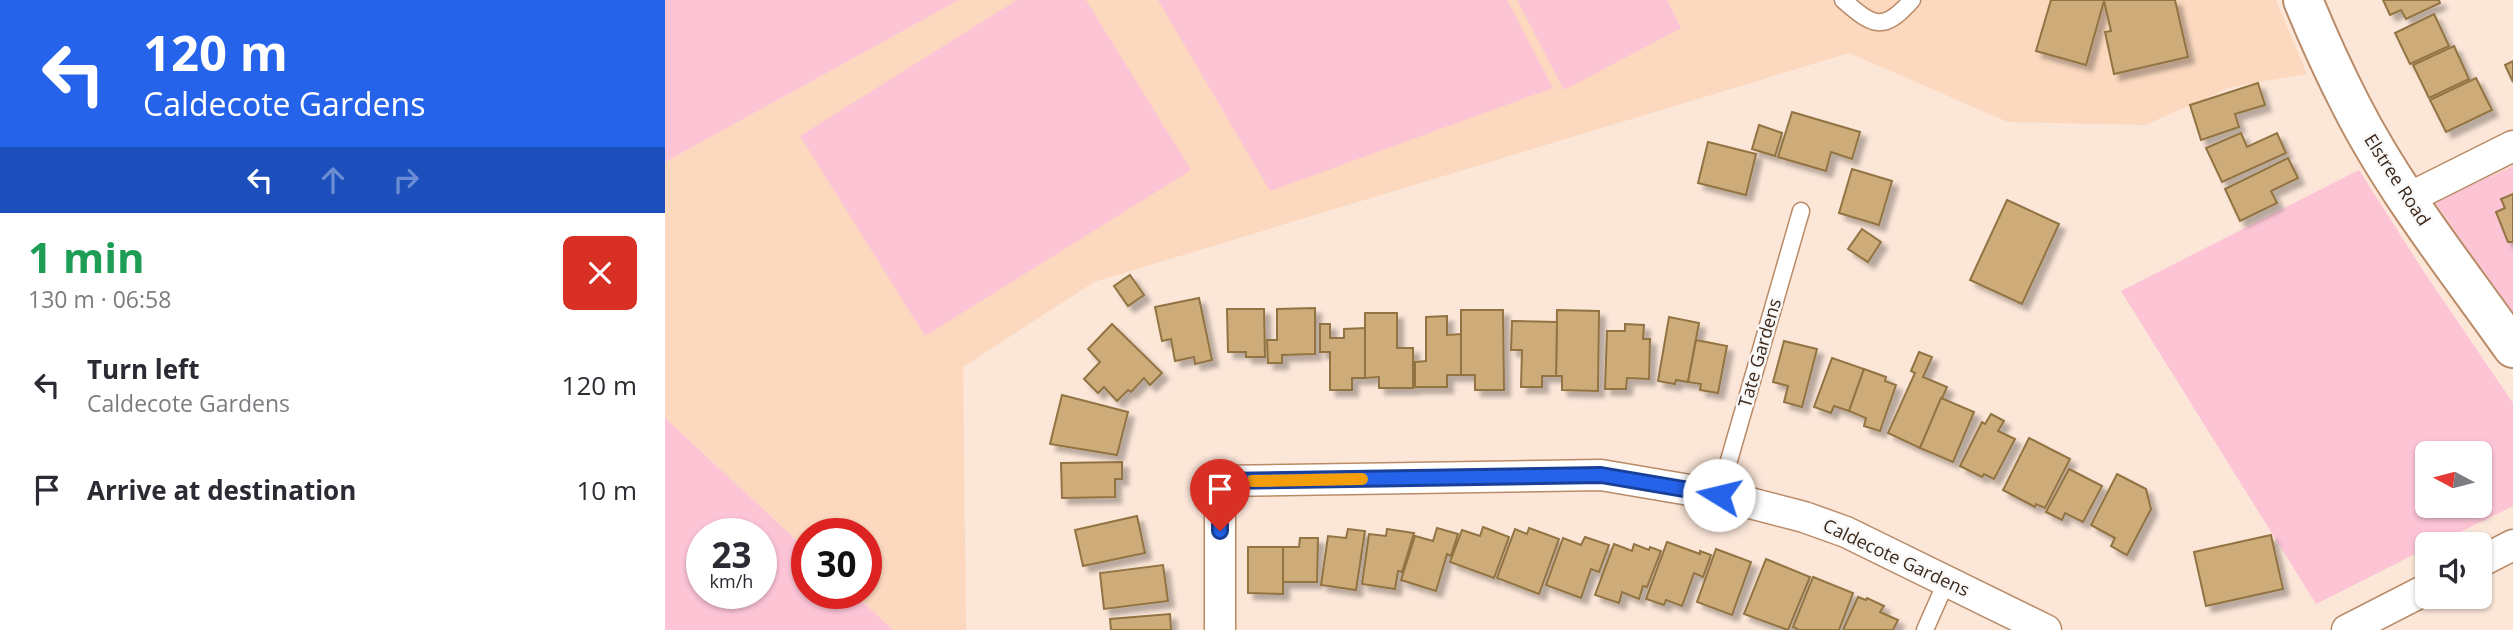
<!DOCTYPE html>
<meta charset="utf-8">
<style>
:root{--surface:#fff;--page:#f7f7f7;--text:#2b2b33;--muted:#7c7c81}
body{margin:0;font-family:"Open Sans",sans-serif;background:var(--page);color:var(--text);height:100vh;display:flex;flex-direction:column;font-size:26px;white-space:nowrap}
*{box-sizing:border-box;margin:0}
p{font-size:23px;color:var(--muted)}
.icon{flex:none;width:38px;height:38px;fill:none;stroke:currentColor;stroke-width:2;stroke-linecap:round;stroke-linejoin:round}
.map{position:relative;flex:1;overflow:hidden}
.side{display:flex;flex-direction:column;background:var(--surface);width:665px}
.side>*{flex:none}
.hud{background:#2563eb;color:#fff;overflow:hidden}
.needle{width:46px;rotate:277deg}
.fabs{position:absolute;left:1750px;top:441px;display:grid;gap:14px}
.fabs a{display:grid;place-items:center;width:77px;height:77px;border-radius:10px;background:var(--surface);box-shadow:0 2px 5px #0004;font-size:35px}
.speed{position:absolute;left:21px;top:518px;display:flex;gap:14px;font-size:35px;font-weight:700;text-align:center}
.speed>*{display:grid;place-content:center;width:91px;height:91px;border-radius:50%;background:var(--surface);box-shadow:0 2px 5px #0004;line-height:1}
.speed small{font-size:18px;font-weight:400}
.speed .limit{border:10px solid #d22;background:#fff;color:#111}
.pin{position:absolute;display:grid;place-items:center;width:60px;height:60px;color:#fff;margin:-72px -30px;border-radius:50% 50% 50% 0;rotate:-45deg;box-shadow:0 0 7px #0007}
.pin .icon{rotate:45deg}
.me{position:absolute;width:77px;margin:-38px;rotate:279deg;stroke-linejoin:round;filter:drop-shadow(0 0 5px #0008)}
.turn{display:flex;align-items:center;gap:24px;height:147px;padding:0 28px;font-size:32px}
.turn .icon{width:91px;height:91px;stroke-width:2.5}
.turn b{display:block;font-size:49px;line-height:60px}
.lanes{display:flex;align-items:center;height:66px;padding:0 28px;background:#0003;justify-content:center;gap:35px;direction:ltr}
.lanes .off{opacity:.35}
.round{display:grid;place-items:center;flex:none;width:74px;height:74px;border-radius:10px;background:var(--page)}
.summary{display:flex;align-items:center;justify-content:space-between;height:119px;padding:0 28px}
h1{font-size:42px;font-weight:700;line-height:52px;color:#1e9e55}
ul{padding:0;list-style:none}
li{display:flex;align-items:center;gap:21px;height:105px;padding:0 28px}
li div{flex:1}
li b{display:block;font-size:26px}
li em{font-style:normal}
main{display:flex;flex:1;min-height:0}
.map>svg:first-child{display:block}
</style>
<main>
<section class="side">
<div class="hud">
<div class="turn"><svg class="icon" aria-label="left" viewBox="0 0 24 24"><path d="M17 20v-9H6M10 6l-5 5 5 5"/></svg><div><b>120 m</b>Caldecote Gardens</div></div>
<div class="lanes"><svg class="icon" aria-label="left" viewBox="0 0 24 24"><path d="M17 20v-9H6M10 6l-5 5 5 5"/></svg><svg class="icon off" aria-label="ahead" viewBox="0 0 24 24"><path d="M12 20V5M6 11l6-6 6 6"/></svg><svg class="icon off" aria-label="right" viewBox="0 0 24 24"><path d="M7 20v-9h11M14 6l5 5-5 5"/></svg></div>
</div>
<div class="summary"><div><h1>1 min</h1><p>130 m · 06:58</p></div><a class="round" style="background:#d93025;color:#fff"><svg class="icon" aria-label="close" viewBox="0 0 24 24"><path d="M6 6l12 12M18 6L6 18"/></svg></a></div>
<ul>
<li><svg class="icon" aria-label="left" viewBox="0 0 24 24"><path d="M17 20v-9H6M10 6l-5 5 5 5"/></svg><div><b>Turn left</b><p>Caldecote Gardens</p></div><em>120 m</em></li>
<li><svg class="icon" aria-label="arrive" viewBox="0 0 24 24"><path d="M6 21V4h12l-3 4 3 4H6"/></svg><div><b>Arrive at destination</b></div><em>10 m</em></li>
</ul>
</section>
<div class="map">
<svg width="1848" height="630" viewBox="0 0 1848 630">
<defs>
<filter id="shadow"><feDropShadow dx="6" dy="6" stdDeviation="2" flood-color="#0004"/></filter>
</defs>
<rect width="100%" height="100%" fill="#fbe6d8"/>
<polygon fill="#fbd8be" points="294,0 1611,0 1642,74 1566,87 1480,125 1343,122 1184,53 429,282 298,367 301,630 228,630 188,593 201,593 201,534 142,534 142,550 0,418 0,162"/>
<g fill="#fdc4d6" fill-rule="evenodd">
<polygon points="0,0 294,0 0,162"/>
<polygon points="352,0 421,0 526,170 260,336 135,136"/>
<polygon points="493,0 842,0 888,88 605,191"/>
<polygon points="852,0 1002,0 1016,28 899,90"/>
<polygon points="1848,166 1848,315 1770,202"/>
<path d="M1694,170L1759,272L1848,403V506L1771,544H1762V548L1651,604L1456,291ZM1762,453H1815V506H1762Z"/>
<path d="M0,418L142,550V593H188L228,630H0ZM37,534H96V593H37Z"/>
</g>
<g fill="#cdac7a" stroke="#927342" stroke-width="2" filter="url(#shadow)">
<polygon points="1386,0 1510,0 1523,57 1449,74 1440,32 1446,31 1439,1 1421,65 1371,51"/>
<polygon points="1718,0 1774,0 1775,3 1741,19 1736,10 1725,15"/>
<polygon points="1769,14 1784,46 1745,64 1730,33"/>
<polygon points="1789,46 1804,79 1764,98 1748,65"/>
<polygon points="1848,61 1848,82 1840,65"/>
<polygon points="1811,78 1827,110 1781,132 1765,100"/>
<polygon points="1593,83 1600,105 1570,114 1574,127 1536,140 1525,105"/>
<polygon points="1127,112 1195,132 1187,159 1166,152 1161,171 1113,157"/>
<polygon points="1094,125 1117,133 1110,156 1087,149"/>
<polygon points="1576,133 1582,147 1612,133 1621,153 1557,182 1541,148"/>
<polygon points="1043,142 1091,154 1081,195 1033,183"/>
<polygon points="1623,158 1633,178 1606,191 1612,203 1575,221 1560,189"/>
<polygon points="1187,169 1227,181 1214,225 1174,213"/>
<polygon points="1848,194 1848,242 1843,242 1831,212 1840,208 1836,199"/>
<polygon points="1342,200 1394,224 1357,304 1305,280"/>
<polygon points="1197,229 1216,242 1203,262 1183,249"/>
<polygon points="465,275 479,295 463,306 449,286"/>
<polygon points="534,298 547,360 530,364 529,357 510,361 506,339 497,341 490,307"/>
<polygon points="650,308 650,354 617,355 617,363 603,363 602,340 612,340 612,309"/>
<polygon points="562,309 599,309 600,357 581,357 581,352 563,352"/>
<polygon points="796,310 838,310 839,390 810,390 810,375 796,375"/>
<polygon points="892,310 934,311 933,391 897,390 897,376 891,376"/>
<polygon points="700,313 732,313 732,348 748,348 748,388 714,388 714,377 700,378"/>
<polygon points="782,316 782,335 796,334 796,375 782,375 782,387 750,387 750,362 761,361 761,317"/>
<polygon points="1004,317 1034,323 1023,382 1011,380 1010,384 993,381"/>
<polygon points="847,321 892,322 891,376 877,376 877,387 856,387 857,350 846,350"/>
<polygon points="447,324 497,373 485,385 479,378 466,392 463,390 452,401 439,387 433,393 419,379 435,362 423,349"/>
<polygon points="655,324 665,324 665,338 679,338 679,329 700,328 700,378 687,378 687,390 665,390 665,352 655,352"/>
<polygon points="960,324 979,325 978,339 985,339 984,379 962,378 961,389 940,389 942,331 960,331"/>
<polygon points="1031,340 1062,346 1053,393 1035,390 1036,384 1023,382"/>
<polygon points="1119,341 1152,349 1137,407 1119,402 1123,386 1108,382"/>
<polygon points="1254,352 1267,357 1258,377 1282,387 1255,448 1223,433 1250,373 1246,371"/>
<polygon points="1167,358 1199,369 1184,411 1169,406 1166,413 1149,407"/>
<polygon points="1199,369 1221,377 1220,381 1231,385 1215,431 1199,426 1201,418 1184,411"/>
<polygon points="397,395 463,412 452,455 385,444"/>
<polygon points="1276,398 1309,412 1288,462 1255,448"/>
<polygon points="1326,414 1339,421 1333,431 1350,439 1329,479 1319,474 1317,477 1295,466 1317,422 1320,424"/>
<polygon points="1364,438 1405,459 1380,508 1371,504 1370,507 1338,490"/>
<polygon points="457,462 457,479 450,479 450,497 397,498 396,463"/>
<polygon points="1404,469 1437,486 1418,522 1400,513 1397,520 1381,512"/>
<polygon points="1452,474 1481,489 1486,509 1462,555 1446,546 1450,538 1426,525"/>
<polygon points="472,516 480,553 418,566 410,530"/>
<polygon points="818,527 844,537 829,578 785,562 797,530 815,536"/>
<polygon points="772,528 793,534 786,556 782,554 771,591 736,580 750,536 768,541"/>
<polygon points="864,528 894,539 874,594 832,578 850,529 862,534"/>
<polygon points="683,529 700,531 691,590 656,585 663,536 681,538"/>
<polygon points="722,529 749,533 737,572 733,571 730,589 697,584 704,534 721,536"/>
<polygon points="1606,535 1618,589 1541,606 1529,552"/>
<polygon points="920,537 944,545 934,572 926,569 916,598 881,585 898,538 916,545"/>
<polygon points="635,538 653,538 652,582 618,582 618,547 634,547"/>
<polygon points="1002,542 1035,554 1035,551 1046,555 1038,577 1029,573 1017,606 1001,600 999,605 981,599"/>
<polygon points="949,544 967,551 969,544 984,550 985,547 996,551 982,587 978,586 974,599 957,592 954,603 930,595"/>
<polygon points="583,547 618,547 618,594 583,593"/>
<polygon points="1051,549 1086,562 1067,615 1032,602"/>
<polygon points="1101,559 1145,577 1123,630 1079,614"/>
<polygon points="498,565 503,601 439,609 435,573"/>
<polygon points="1148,577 1188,593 1174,630 1134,630 1128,627"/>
<polygon points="1193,597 1201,600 1202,598 1219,606 1215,612 1233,620 1228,630 1178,630"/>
<polygon points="505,614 506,630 446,630 445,619"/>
</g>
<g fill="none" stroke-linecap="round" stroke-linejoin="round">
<defs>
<g id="service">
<path d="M1178,0C1208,26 1218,33 1247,0"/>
<polyline points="1054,495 1136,211"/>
<polyline points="1260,630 1282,580"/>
</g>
<g id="minor">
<polyline points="1742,199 1848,146"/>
<polyline points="1815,562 1848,545"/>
<polyline points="555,630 555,481 936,475 1054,495 1139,517 1181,532 1381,630"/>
<polyline points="1682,630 1762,589"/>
</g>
<path id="primary" d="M1638,0C1653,37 1669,72 1687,107C1731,193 1793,270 1848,348"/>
</defs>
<use href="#service" stroke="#ba8b67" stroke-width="19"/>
<use href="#minor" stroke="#ba8b67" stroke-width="33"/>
<use href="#primary" stroke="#ba8b67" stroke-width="42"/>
<use href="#service" stroke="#fff" stroke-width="16"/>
<use href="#minor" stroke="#fff" stroke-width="30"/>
<use href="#primary" stroke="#fff" stroke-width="38"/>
</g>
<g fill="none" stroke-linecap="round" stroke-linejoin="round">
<defs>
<polyline id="route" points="555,531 555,481 936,475 1054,495"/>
</defs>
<use href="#route" stroke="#184099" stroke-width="18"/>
<use href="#route" stroke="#2563eb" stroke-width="12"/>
<polyline stroke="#f59e0b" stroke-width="12" points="587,481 697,479"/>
</g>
<g text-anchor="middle" stroke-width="5" stroke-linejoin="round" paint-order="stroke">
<g font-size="18" fill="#3d291b" stroke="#f8f8f8">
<text transform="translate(1732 180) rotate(57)" y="6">Elstree Road</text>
<text transform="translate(1095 353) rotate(-74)" y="6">Tate Gardens</text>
<text transform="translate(1231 558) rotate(25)" y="6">Caldecote Gardens</text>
</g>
</g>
</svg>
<div class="fabs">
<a><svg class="needle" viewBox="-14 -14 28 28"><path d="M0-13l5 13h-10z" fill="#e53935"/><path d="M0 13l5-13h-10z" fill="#7c7c81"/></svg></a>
<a><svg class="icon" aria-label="sound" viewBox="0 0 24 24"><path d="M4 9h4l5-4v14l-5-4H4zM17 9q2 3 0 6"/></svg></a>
</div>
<div class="speed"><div>23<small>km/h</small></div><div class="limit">30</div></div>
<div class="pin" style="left:555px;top:531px;background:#d93025"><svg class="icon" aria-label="arrive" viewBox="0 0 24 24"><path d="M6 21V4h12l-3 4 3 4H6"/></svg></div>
<svg class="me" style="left:1054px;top:495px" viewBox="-20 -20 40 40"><circle r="19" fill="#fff"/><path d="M0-13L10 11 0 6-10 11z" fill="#2563eb"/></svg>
</div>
</main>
